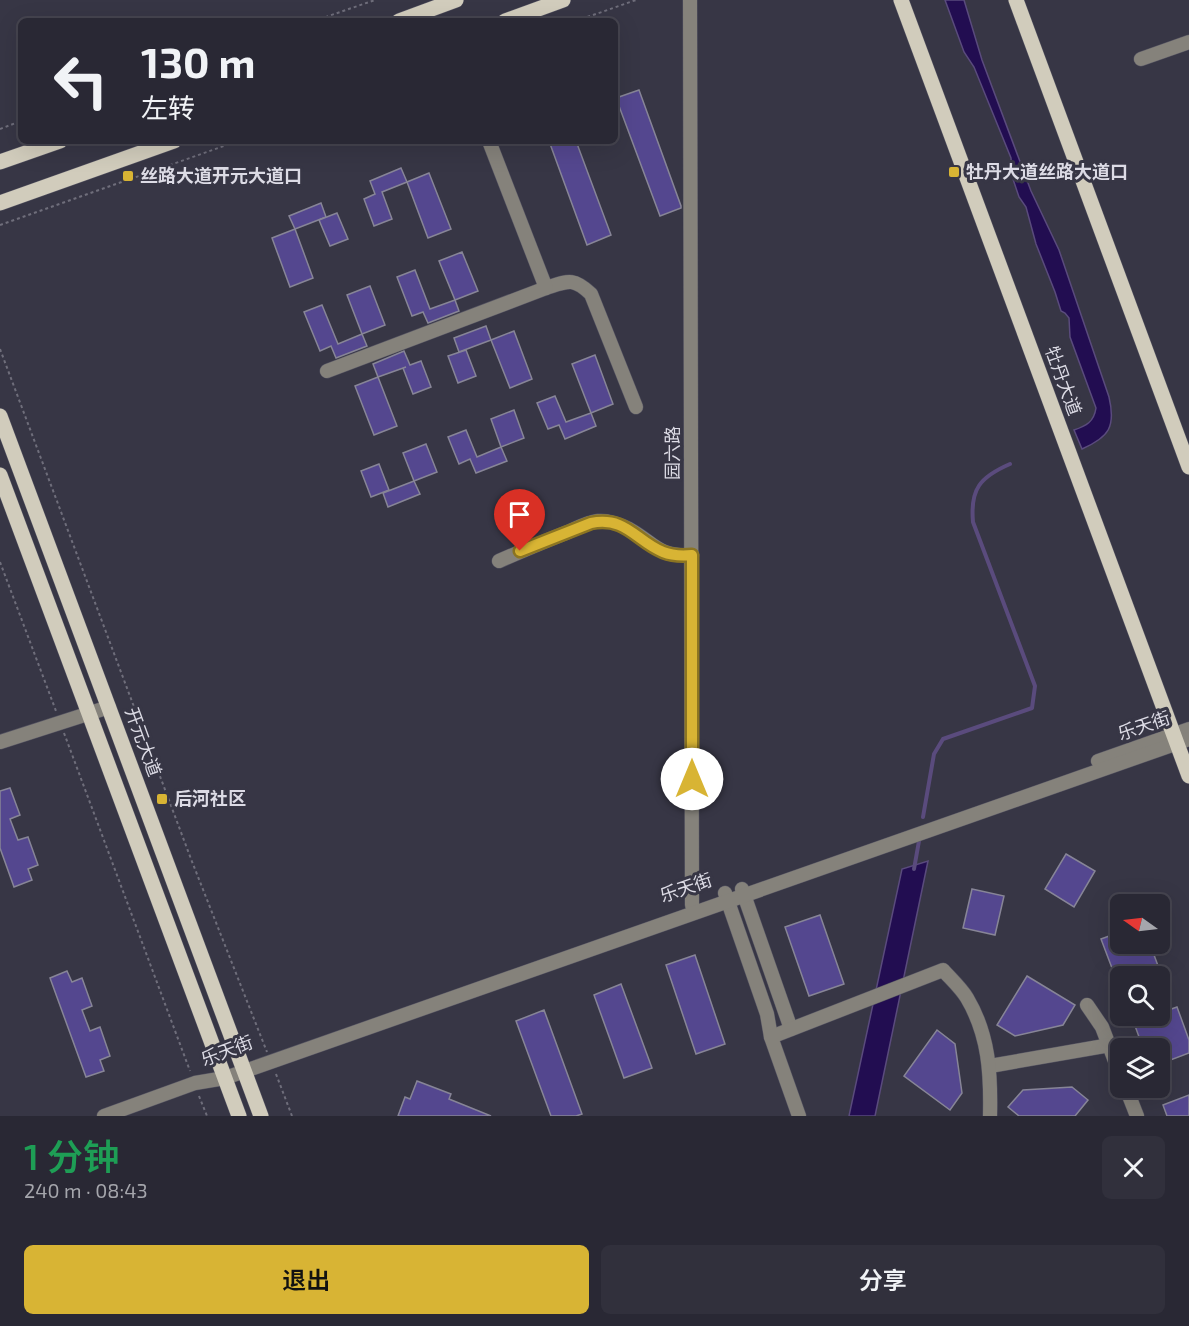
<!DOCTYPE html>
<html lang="zh">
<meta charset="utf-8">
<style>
:root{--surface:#292834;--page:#31303c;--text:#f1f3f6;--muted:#a5a6ac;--line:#45444f;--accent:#d8b434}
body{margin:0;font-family:"Exo 2","Noto Sans SC",sans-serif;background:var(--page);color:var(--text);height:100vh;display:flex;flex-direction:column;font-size:22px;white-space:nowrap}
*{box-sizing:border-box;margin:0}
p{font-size:20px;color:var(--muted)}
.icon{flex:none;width:33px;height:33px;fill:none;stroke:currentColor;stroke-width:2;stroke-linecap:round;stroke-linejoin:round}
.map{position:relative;height:1116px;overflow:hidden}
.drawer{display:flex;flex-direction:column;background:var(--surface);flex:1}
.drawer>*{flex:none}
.top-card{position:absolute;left:18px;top:18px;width:600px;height:126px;border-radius:9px;box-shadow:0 6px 24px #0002,0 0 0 2px var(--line);background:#292834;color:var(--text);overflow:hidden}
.needle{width:39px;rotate:284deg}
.fabs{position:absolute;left:1110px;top:894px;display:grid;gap:12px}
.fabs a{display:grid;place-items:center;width:60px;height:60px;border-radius:9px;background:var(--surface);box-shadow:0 6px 24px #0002,0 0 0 2px var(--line);font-size:30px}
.pin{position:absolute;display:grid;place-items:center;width:51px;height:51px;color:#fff;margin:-62px -26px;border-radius:50% 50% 50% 0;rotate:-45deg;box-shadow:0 0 6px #0007}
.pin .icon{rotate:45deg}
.me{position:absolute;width:66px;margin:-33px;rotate:0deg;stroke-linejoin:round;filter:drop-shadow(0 0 4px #0008)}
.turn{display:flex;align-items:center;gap:21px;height:126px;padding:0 24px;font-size:27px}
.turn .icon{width:78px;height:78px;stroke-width:2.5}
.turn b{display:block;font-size:42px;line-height:51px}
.round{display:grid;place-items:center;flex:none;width:63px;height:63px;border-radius:9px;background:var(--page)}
.overview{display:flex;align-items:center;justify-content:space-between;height:102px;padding:0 24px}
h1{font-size:36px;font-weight:600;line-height:45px;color:#1e9e55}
.primary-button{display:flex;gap:12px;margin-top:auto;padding:12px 24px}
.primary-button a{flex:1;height:69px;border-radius:9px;background:var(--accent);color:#111;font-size:24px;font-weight:600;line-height:69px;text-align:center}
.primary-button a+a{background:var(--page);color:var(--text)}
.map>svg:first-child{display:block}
</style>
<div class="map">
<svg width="1189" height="1116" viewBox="0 0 1189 1116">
<rect width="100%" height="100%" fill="#373645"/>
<g fill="#220d51" stroke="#5a4b7d" stroke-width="1.5">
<path d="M945,0H964L982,60L1031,191L1059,250L1109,397C1116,427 1109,437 1082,449L1074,430C1086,426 1094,422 1096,408L1070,337L1069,318L1065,313L1061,311L1055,292L1036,244L1026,207L1019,197L1012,176L1011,158L974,67L964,52Z"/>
<polygon points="928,861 875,1116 849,1116 902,869"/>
</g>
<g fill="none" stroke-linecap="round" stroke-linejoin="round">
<g stroke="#5a4b7d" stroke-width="4">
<path d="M923,817L934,754L943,739L1032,708L1035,686L973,522C970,489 980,477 1010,464"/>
<polyline points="914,869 919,841"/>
</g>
</g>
<g fill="#54478f" stroke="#878597" stroke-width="1.5">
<polygon points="639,90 681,206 681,208 660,216 616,98"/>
<polygon points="549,141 576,141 611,235 587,245"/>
<polygon points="401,168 407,182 382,192 392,219 374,226 364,199 375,194 370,181"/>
<polygon points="429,173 451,229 428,238 407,182"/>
<polygon points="321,203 326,217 295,229 289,216"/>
<polygon points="337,213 348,239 330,246 319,220"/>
<polygon points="295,229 313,278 290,287 272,238"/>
<polygon points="462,252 478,291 455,300 439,261"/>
<polygon points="415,270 430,309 455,300 459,311 428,323 423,312 412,316 397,277"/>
<polygon points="370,286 385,325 362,334 347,295"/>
<polygon points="322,305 338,344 362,334 367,346 336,358 331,346 320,351 304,312"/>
<polygon points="486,326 491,340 459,352 454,338"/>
<polygon points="514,331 532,379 510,388 491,340"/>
<polygon points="466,350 476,376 458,383 448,356"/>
<polygon points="404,351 410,365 421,361 431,387 413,394 403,368 406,367 378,377 373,364"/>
<polygon points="595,355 613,404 591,413 572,364"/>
<polygon points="378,377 397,426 374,435 355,386"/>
<polygon points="555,396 566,422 591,413 596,426 565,439 559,425 548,429 537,403"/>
<polygon points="514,410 524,438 501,447 491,419"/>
<polygon points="466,430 477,457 501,447 507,461 476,473 470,459 459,464 448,437"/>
<polygon points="426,444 437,472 414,481 403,453"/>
<polygon points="379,464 389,490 371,497 361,471"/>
<polygon points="414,481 420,494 388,507 383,493"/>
<polygon points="10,788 20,815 10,819 18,840 28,837 38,865 28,869 32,880 14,887 0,848 0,791"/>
<polygon points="1066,854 1095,871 1074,907 1045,889"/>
<polygon points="972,889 1004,896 995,935 963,928"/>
<polygon points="820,915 844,984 809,996 785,927"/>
<polygon points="1120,932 1120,944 1150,944 1161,974 1154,976 1115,976 1101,939"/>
<polygon points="695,955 725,1044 696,1054 666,965"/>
<polygon points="67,971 72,982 82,978 92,1006 82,1010 90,1031 100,1027 110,1056 100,1060 104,1071 86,1077 50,978"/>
<polygon points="1027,976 1075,1005 1063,1025 1015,1036 997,1025"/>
<polygon points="621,984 652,1068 624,1078 594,995"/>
<polygon points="1177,1007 1189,1040 1189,1053 1160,1064 1160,1048 1143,1048 1134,1023 1153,1016 1160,1016 1160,1013"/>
<polygon points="544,1010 582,1114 576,1116 551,1116 516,1021"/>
<polygon points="937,1030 955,1044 962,1093 950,1110 904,1076"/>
<polygon points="417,1081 451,1094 449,1099 491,1116 398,1116 405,1097 410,1099"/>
<polygon points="1072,1087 1088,1100 1075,1116 1019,1116 1008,1107 1023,1090"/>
<polygon points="1189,1095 1189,1116 1167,1116 1163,1105"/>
</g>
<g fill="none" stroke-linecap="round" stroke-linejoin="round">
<defs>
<g id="minor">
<polyline points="690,0 692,905"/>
<polyline points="1141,59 1189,42"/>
<path d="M546,288C568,281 573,277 591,294L636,407"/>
<polyline points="327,371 546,288 489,141"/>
<path d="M499,561C522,551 545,541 568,532C577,528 588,522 598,521C609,520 621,525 629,529C656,544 657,557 692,555"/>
<polyline points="0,742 109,707"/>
<polyline points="1098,761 1189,729"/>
<polyline points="742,889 791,1029"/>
<polyline points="725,893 767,1014 771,1037"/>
<polyline points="1087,1005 1102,1027 1120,1074"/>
<polyline points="990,1066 1110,1045"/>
<polyline points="1126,1088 1137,1116"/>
<polyline points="104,1116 195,1083 225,1078 1189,739"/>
<path d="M799,1116L771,1037L943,970C951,979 961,988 967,998C989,1035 991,1074 990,1116"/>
</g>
<g id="major">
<polyline points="901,0 1189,776"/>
<polyline points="1016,0 1189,467"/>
<polyline points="399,21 456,0"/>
<polyline points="505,21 563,0"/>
<polyline points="0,162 60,141"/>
<polyline points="0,203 174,141"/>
<polyline points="0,416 261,1116"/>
<polyline points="0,475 239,1116"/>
</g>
</defs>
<use href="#minor" stroke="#555462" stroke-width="15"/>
<use href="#major" stroke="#555462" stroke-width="16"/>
<g stroke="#6f6e7b" stroke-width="2" stroke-dasharray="3 3" stroke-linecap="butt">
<polyline points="314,21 375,0"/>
<polyline points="576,21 636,0"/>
<polyline points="0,129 21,121"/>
<polyline points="0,225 238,141"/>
<polyline points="0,349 191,859 267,1052"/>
<polyline points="0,562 56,711"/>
<polyline points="64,733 190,1071"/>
<polyline points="276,1074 292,1116"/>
<polyline points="199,1096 207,1116"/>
</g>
<use href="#minor" stroke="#85827b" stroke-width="14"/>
<use href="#major" stroke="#d1ccbc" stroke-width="15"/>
</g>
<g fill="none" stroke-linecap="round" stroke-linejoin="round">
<defs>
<path id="route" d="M520,551L591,523C626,516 636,541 663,552C673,556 682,556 692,555V779"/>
</defs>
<use href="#route" stroke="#8c7522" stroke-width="15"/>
<use href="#route" stroke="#d8b434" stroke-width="10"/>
</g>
<g fill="#d8b434" stroke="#373645" stroke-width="2">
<rect x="948" y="166" width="12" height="12" rx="3"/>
<rect x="122" y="170" width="12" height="12" rx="3"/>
<rect x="156" y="793" width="12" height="12" rx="3"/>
</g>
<g text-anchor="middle" stroke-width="6" stroke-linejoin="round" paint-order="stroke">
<g font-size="18" font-weight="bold" fill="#dcdbe5" stroke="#373645" text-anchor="start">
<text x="966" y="178">牡丹大道丝路大道口</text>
<text x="140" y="182">丝路大道开元大道口</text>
<text x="174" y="805">后河社区</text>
</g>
<g font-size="18" fill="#dcdbe5" stroke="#373645">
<text transform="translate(1063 381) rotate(70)" y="6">牡丹大道</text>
<text transform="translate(673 453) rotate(-90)" y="6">园六路</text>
<text transform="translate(1144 726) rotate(-19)" y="6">乐天街</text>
<text transform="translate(143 742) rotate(70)" y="6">开元大道</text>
<text transform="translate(686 888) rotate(-19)" y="6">乐天街</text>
<text transform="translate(227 1051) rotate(-21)" y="6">乐天街</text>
</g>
</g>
</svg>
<div class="fabs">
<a><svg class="needle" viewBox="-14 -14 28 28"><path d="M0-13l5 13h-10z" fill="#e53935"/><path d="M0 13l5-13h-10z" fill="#a5a6ac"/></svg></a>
<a><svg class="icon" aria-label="search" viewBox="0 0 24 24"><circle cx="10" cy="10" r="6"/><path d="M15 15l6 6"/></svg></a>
<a><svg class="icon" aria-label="layers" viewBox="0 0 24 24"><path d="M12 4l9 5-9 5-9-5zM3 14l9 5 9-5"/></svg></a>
</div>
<div class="pin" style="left:520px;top:551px;background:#d93025"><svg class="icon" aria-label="arrive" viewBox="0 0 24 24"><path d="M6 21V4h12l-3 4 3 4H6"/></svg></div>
<svg class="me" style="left:692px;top:779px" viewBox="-20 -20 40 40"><circle r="19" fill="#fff"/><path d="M0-13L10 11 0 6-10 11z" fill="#d8b434"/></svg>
<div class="top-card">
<div class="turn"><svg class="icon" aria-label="left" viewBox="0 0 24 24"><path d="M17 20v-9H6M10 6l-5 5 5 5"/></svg><div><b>130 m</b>左转</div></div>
</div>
</div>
<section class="drawer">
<div class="overview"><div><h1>1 分钟</h1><p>240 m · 08:43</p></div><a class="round"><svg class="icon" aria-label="close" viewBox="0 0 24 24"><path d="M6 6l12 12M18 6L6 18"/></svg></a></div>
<div class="primary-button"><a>退出</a><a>分享</a></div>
</section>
